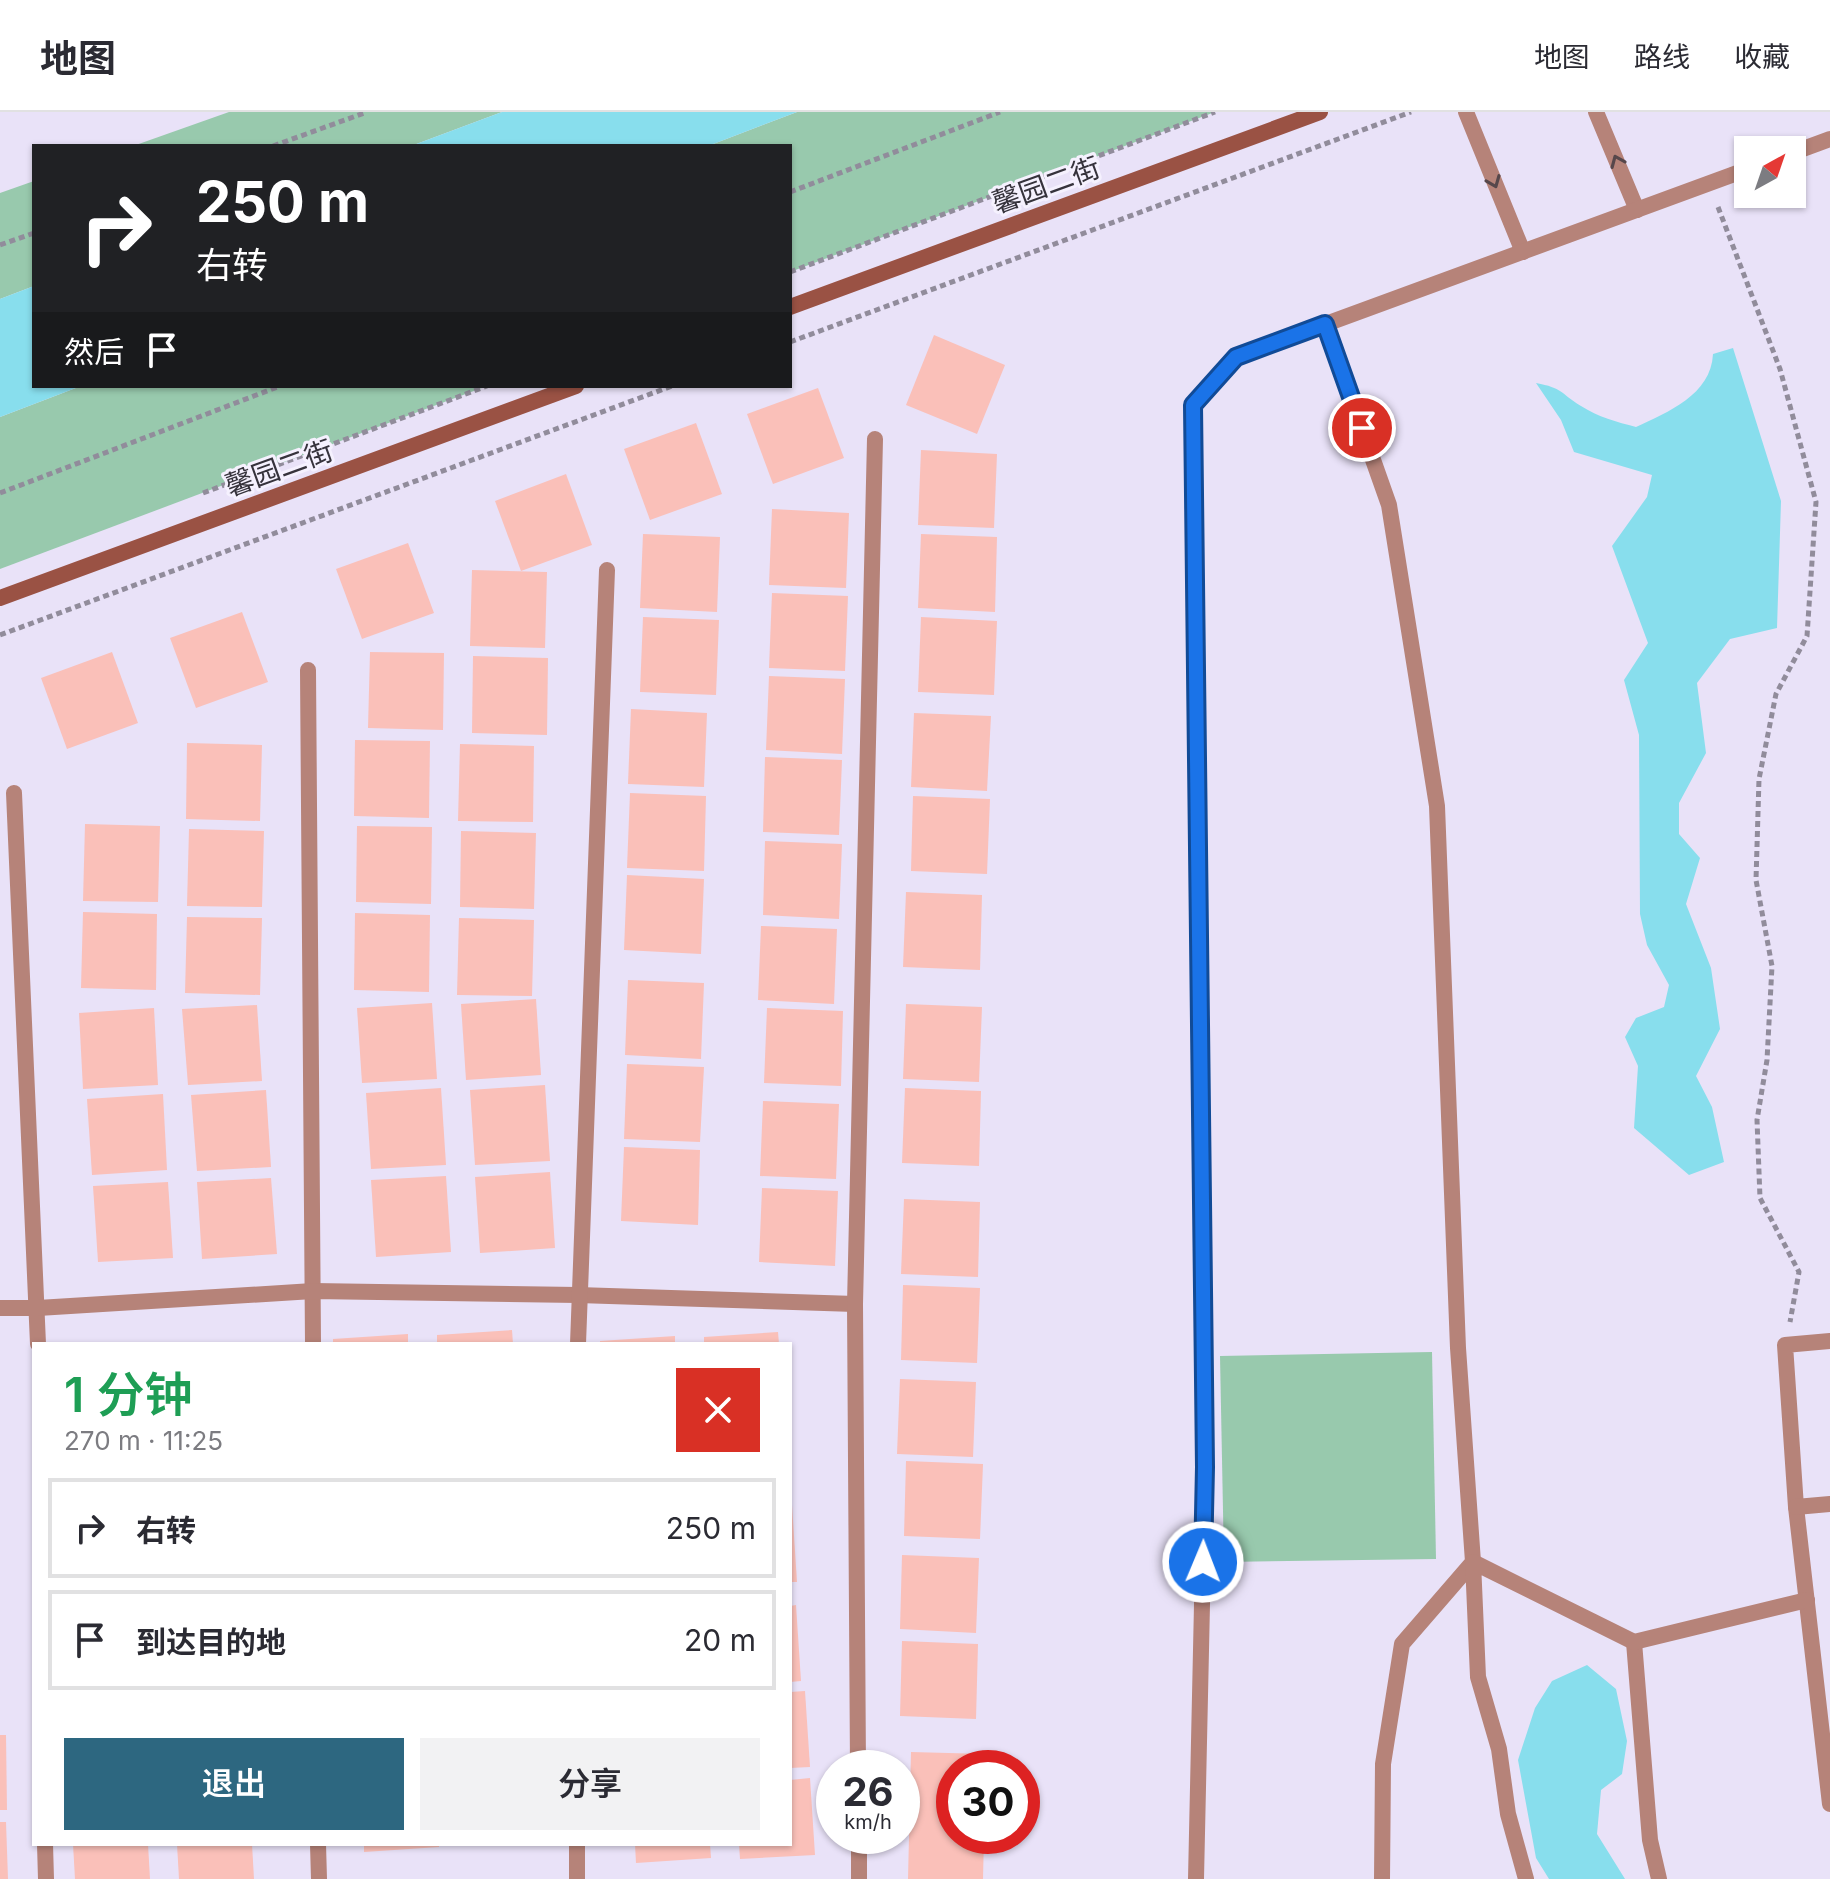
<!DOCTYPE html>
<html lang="zh">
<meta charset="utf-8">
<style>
:root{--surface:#fff;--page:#f2f2f3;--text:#2b2b33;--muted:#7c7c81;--line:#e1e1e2;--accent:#2d6780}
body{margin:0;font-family:Inter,"Noto Sans SC",sans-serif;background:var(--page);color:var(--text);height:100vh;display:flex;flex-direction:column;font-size:30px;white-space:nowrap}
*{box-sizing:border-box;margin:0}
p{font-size:26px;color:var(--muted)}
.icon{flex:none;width:44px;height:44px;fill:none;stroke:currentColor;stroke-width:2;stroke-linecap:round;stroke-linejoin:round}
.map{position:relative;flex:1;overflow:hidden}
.panel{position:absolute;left:32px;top:1230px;width:760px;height:504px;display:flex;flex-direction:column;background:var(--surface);border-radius:0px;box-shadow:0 2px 6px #0004}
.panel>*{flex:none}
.hud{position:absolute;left:32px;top:32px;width:760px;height:244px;border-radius:0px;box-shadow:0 2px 6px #0004;background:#202124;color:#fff;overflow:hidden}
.needle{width:52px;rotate:40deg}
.tools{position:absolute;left:1734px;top:24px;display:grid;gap:16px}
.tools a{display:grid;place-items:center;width:72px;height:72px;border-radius:0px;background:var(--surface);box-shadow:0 2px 6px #0004;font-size:40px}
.speed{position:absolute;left:816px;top:1638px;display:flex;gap:16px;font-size:40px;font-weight:700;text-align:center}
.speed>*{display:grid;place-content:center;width:104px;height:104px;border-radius:50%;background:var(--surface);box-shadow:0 2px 6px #0004;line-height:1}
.speed small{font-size:20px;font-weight:400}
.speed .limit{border:12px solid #d22;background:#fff;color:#111}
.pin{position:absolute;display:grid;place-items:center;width:68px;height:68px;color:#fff;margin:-34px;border:4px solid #fff;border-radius:50%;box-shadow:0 2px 8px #0007}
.me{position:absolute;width:88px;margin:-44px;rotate:1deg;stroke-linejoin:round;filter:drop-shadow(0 0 6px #0008)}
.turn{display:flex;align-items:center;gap:28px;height:168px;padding:0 32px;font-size:36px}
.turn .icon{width:104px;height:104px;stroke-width:2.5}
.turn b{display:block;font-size:56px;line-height:68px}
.then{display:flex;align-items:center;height:76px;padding:0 32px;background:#0003;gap:16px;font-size:30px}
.round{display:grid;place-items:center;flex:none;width:84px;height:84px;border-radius:0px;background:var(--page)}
.overview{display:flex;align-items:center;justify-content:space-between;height:136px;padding:0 32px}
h1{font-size:48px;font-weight:600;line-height:60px;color:#1e9e55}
.button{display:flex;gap:16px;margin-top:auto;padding:16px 32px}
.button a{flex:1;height:92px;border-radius:0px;background:var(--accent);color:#fff;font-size:32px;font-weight:600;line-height:92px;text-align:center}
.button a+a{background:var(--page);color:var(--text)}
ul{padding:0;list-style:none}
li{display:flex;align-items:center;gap:24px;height:100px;margin:0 16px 12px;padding:0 16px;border:4px solid var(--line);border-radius:0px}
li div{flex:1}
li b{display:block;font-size:30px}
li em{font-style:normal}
header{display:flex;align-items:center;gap:48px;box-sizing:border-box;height:112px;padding:0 40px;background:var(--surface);border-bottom:2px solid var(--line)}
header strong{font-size:38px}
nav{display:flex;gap:44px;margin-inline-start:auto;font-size:28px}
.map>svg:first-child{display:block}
</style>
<header>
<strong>地图</strong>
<nav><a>地图</a><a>路线</a><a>收藏</a></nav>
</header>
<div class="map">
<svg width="1830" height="1767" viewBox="0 0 1830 1767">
<rect width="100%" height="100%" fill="#e9e2f8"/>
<g fill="#98c9ad">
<polygon points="229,0 502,0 411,34 133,34"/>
<polygon points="797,0 1215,0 790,160 790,34 708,34"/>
<polygon points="34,69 34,174 0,187 0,81"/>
<polygon points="81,274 487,274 0,457 0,305"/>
<polygon points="1432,1240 1436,1447 1224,1450 1220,1244"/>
</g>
<g fill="#88deed">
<polygon points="502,0 797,0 708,34 411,34"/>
<polygon points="34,174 34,274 81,274 0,305 0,187"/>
<path d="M1733,236L1781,389L1777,516L1730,527L1697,571L1706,641L1679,691V722L1700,746L1686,792L1711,856L1720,917L1696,964L1712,995L1724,1050L1689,1063L1634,1016L1638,954L1625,925L1636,906L1664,895L1669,873L1647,833L1640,802L1639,623L1624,568L1648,531L1612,434L1647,385L1652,363L1574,340L1561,308L1536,271C1563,276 1560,281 1581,294C1598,305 1617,310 1636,315C1668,300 1711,283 1713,242Z"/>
<polygon points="1587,1553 1616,1577 1627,1629 1622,1662 1601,1678 1597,1722 1625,1767 1549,1767 1536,1746 1518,1648 1535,1596 1552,1569"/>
</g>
<g fill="#fac0b9">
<polygon points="934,223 1005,253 977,322 906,293"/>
<polygon points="818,276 844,346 773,372 747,302"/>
<polygon points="696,311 722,382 650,408 624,337"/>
<polygon points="921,338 997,342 994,416 918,413"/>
<polygon points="566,362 592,433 521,459 495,389"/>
<polygon points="772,397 849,401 846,476 769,473"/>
<polygon points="643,422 720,425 717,500 640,496"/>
<polygon points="921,422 997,425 995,500 918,496"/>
<polygon points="408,431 434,501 362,527 336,457"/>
<polygon points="472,458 547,460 545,536 470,534"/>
<polygon points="772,481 848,484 845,559 769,556"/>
<polygon points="242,500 268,570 196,596 170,526"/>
<polygon points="643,505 719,508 716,583 640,580"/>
<polygon points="921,505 997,509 994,583 918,580"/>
<polygon points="112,540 138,611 67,637 41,566"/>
<polygon points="370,540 444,541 443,618 368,616"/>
<polygon points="473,544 548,546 547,623 472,621"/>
<polygon points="769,564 845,567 842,642 766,638"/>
<polygon points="631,597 707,601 704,675 628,672"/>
<polygon points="914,601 991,604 987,679 911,675"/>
<polygon points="355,628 430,629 429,706 354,704"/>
<polygon points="187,631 262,633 260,709 186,707"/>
<polygon points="460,632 534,634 533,710 458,709"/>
<polygon points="765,645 842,648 839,723 763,720"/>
<polygon points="630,681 706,684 704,759 627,756"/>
<polygon points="913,684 990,687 987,762 911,759"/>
<polygon points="85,712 160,714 158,790 83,789"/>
<polygon points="357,714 432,715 431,792 356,790"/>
<polygon points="189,717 264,719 262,795 187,794"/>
<polygon points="461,719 536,721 534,797 460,795"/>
<polygon points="765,729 842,732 839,807 763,803"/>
<polygon points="627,763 704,767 701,842 624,838"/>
<polygon points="906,780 982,783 980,858 903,855"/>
<polygon points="83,800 157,802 156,878 81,876"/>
<polygon points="355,801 430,803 429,880 354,878"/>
<polygon points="187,805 262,806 260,883 185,881"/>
<polygon points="459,806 534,808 532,884 457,883"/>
<polygon points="761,814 837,817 834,892 758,888"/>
<polygon points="628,868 704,871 701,947 625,943"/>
<polygon points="536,887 541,963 466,968 461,892"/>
<polygon points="432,891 437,967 362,971 357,896"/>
<polygon points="906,892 982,895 979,970 903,967"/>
<polygon points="257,893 262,969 188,973 182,897"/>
<polygon points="154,896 158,973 83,977 79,901"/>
<polygon points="767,896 843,899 841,974 764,971"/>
<polygon points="627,952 704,955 700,1030 624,1027"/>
<polygon points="545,973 550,1049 475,1053 470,978"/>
<polygon points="441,976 446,1053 371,1057 366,981"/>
<polygon points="905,976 981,979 979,1054 902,1051"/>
<polygon points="266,978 271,1055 197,1059 191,983"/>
<polygon points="163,982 167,1058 92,1063 87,987"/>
<polygon points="763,989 839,992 836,1067 760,1064"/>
<polygon points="624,1035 700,1038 698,1113 621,1109"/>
<polygon points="550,1060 555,1136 480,1141 475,1065"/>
<polygon points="446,1064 451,1140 376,1145 371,1068"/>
<polygon points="271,1066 277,1142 202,1147 197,1070"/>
<polygon points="168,1070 173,1146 98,1150 93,1074"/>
<polygon points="762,1076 838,1079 835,1154 759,1150"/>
<polygon points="904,1087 980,1090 978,1165 901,1162"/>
<polygon points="903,1173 980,1176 977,1251 901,1248"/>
<polygon points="512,1218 513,1232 437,1232 437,1223"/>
<polygon points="778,1220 779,1232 704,1232 704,1225"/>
<polygon points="408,1222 408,1232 333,1232 333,1227"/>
<polygon points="675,1224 675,1232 600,1232 600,1229"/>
<polygon points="900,1267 976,1270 973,1345 897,1342"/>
<polygon points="906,1349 983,1352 980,1427 904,1424"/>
<polygon points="790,1393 792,1393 797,1470 790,1470"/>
<polygon points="902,1443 979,1446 976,1521 900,1517"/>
<polygon points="796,1493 801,1569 790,1570 790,1494"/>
<polygon points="902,1529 978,1532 976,1607 900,1604"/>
<polygon points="805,1579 810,1655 790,1656 790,1580"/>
<polygon points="0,1623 6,1623 7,1698 0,1698"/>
<polygon points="911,1640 986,1642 986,1656 954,1656 954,1724 984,1724 983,1767 908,1767"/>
<polygon points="810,1666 815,1743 740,1747 739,1732 790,1732 790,1668"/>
<polygon points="0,1710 6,1710 8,1767 0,1767"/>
<polygon points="73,1732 148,1732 150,1767 75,1767"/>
<polygon points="177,1732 252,1732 254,1767 179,1767"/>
<polygon points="364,1732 439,1732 439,1735 364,1740"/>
<polygon points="635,1732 710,1732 711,1746 636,1751"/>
</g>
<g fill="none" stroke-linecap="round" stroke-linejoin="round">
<g stroke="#918c9b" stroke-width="5" stroke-dasharray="6 4" stroke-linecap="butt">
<polyline points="273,34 367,0"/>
<polyline points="790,80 1000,0"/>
<polyline points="1718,95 1780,257 1816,390 1807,524 1776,582 1759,667 1756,768 1772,854 1767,948 1757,1008 1760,1086 1799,1160 1790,1210"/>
<polyline points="0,133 34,121"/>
<polyline points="790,160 1215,0"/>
<polyline points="790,230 1411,0"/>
<polyline points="0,381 280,274"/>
<polyline points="203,381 487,274"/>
<polyline points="0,523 672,274"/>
</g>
<g stroke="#b68379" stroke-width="16">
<polyline points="1466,0 1523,140"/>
<polyline points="1596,0 1637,98"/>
<polyline points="1792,41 1830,27"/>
<polyline points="1325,212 1389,393 1437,694 1458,1236 1473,1450 1402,1532 1383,1652 1382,1767"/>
<polyline points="308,558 313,1232"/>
<polyline points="14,681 38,1232"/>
<polyline points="0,1196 38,1196 313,1179 578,1183 855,1192"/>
<polyline points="1830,1229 1785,1233 1796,1395 1830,1692"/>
<polyline points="578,1232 607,458"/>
<polyline points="1796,1395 1830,1392"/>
<polyline points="1634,1530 1650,1728 1659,1767"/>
<polyline points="858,1656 855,1192 875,327"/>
<polyline points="859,1724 859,1767"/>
<polyline points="45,1732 46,1767"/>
<polyline points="318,1732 319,1767"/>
<polyline points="577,1767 577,1732"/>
<polyline points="1196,1767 1205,1355 1193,293 1236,245 1748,57"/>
<polyline points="1526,1767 1508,1702 1499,1637 1478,1565 1473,1450 1634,1530 1807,1488"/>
</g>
<g stroke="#9a5244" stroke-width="16">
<polyline points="790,195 1320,0"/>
<polyline points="0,486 576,274"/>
</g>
</g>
<defs><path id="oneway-chevron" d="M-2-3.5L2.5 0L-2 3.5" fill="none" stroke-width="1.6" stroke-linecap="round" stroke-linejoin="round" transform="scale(2)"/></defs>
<g stroke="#56474b">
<use href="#oneway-chevron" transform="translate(1617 49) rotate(-113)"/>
<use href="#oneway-chevron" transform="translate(1494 70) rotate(68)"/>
</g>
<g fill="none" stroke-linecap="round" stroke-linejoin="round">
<defs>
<polyline id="route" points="1203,1450 1205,1355 1193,293 1236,245 1325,212 1362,316"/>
</defs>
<use href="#route" stroke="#114b97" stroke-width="20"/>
<use href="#route" stroke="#1a73e8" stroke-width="14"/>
</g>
<g text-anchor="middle" stroke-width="6" stroke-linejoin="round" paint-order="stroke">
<g font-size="28" fill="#36333c" stroke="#f5f1fe">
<text transform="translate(1046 73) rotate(-20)" y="10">馨园二街</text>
<text transform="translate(279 356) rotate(-20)" y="10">馨园二街</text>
</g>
</g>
</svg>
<div class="tools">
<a><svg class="needle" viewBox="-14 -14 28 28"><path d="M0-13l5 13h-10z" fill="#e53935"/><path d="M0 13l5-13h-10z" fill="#7c7c81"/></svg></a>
</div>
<div class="speed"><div>26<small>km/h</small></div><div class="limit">30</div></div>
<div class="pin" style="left:1362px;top:316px;background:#d93025"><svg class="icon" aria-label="arrive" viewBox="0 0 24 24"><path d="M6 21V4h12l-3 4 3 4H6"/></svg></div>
<svg class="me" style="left:1203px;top:1450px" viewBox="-20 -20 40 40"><circle r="17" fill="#1a73e8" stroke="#fff" stroke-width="3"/><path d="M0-11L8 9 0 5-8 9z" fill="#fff"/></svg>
<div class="hud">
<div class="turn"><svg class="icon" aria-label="right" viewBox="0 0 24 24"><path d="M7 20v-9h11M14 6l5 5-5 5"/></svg><div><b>250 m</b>右转</div></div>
<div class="then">然后<svg class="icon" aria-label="arrive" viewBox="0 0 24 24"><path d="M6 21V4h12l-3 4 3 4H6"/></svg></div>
</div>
<section class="panel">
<div class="overview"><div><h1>1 分钟</h1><p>270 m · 11:25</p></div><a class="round" style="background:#d93025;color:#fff"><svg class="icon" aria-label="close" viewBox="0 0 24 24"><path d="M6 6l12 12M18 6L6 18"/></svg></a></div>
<ul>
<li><svg class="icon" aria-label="right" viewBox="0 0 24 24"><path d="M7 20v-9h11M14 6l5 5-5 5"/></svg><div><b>右转</b></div><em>250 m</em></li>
<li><svg class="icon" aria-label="arrive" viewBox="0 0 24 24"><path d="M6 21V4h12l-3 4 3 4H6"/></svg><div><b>到达目的地</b></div><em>20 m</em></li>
</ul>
<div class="button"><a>退出</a><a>分享</a></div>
</section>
</div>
